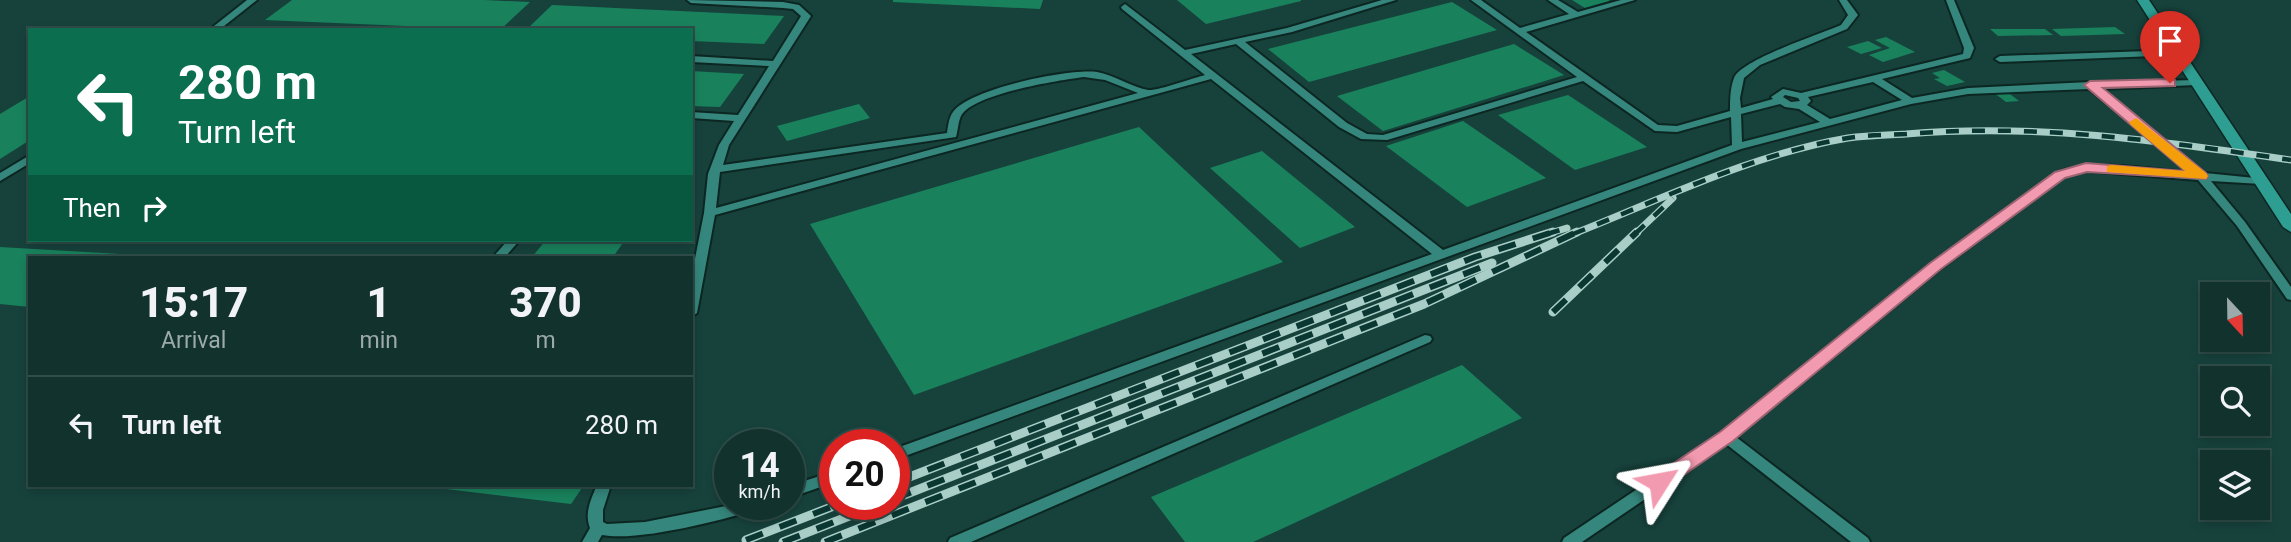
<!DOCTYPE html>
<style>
:root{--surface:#11322d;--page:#1e3e39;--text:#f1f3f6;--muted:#9caaaa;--line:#304d49}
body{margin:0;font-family:Roboto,sans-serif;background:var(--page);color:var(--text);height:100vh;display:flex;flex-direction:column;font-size:26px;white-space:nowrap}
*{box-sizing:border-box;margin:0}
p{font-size:23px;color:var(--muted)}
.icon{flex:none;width:38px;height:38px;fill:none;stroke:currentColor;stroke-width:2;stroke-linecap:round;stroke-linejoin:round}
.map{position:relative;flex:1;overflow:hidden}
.panel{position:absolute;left:28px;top:256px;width:665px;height:231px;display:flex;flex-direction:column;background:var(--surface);border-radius:0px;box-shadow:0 4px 10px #0003,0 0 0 2px var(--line)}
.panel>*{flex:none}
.top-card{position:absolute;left:28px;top:28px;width:665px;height:214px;border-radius:0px;box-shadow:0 4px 10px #0003,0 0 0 2px var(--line);background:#0b6e4f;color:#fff;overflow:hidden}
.needle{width:46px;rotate:158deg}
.tools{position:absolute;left:2200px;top:282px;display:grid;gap:14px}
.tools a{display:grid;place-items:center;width:70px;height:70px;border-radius:0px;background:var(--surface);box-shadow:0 4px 10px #0003,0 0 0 2px var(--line);font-size:35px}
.speed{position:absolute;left:714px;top:429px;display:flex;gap:14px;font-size:35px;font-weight:700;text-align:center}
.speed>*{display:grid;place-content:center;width:91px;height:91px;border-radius:50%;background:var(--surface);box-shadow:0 4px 10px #0003,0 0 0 2px var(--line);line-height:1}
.speed small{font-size:18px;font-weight:400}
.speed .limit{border:10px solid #d22;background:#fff;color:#111}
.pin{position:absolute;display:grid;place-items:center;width:60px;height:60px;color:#fff;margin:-72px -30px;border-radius:50% 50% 50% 0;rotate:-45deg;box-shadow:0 0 7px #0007}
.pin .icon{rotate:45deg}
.me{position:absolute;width:77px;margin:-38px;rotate:56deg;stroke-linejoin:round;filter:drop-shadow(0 0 5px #0008)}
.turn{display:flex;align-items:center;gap:24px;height:147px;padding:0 35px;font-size:32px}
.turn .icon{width:91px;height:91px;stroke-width:2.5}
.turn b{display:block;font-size:49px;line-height:60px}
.then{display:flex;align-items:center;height:66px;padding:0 35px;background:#0003;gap:14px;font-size:26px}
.eta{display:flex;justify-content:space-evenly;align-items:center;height:119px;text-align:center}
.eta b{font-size:42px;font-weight:800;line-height:49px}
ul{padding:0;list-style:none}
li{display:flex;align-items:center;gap:21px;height:98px;padding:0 35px;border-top:2px solid var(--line)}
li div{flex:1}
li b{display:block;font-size:26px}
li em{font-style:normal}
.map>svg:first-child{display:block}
</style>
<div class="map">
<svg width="2291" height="542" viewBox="0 0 2291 542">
<rect width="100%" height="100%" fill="#17423c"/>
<g fill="#19825d">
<polygon points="292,0 484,0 530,2 500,30 265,20"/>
<polygon points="893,0 1043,0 1040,9 893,2"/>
<polygon points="1177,0 1301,0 1301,1 1206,24"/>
<polygon points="1572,0 1609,0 1609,1 1585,8"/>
<polygon points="1452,2 1497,30 1309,82 1268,49"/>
<polygon points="552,5 784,16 764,44 691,41 691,30 526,30"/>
<polygon points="2115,27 2125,34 2061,36 2052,29"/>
<polygon points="1990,29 2045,29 2053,35 1998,36"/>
<polygon points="1886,37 1915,52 1883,62 1869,55 1890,48 1875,40"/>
<polygon points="1868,41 1882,48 1861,54 1847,47"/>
<polygon points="1514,44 1564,75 1383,131 1337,96"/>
<polygon points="1944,70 1965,82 1947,86 1934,79 1940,78 1932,73"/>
<polygon points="691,71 744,74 720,107 691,106"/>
<polygon points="2006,91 2019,101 2006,102 1993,92"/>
<polygon points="1568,95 1647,147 1575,170 1498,115"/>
<polygon points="30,96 30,140 0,159 0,114"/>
<polygon points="859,104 870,118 787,141 777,126"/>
<polygon points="1463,121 1546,178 1467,207 1386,146"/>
<polygon points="1139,127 1283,262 914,395 810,224"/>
<polygon points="1262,151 1355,227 1300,248 1210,168"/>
<polygon points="546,240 625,240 613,257 532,257"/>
<polygon points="0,247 137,255 137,257 30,257 30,307 0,304"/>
<polygon points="1462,365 1522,418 1253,542 1185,542 1151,497"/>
<polygon points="413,485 584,485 571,504"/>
</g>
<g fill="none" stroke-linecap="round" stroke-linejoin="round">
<defs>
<g id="lane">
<polygon points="247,0 257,0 219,30 209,30"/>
<path d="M687,0L783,2L799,5L811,16L729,145L723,165L947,133C948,126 949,117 953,112C969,89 1069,68 1097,72C1114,75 1134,88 1148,90C1158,91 1193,78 1205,75L1122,9L1121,7L1125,4L1185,50L1287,28L1382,0H1396L1292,32L1245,42L1347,123L1367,134L1383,135L1577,77L1471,0H1481L1520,28L1569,14L1548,0H1558L1578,12L1621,0H1635L1526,32L1658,125L1677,126L1730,111C1730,101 1730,88 1734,78C1741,60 1820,34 1841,25L1848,15L1839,0H1847L1858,15L1847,29L1760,65L1744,78L1740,98L1741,108L1773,99L1771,97L1783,89L1801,93L1963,54L1964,48L1946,0H1954L1974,48L1970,58L1882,79L1912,98L1968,88L2090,82L2201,80L2202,82L2197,85L2101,89L2205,173L2265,179L2267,181L2261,184L2211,181L2245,222L2291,287V300L2287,299L2237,226L2198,180L2086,171L2074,173L2064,177L1940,269L1736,437L1868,538L1870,542H1851L1726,444L1582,542H1562L1564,538L1721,433L1932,263L2056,173C2088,158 2153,170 2190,172L2089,89L1968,94L1911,104L1741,149L894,460V449L1432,254L1211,79L715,215L697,313L691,317V279L704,213L708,174L719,145L734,121L691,118V112L738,115L769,66L691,62V56L773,61L801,16L793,9L783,8L691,3ZM1236,44L1339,127L1361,139L1387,140L1583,81L1655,131L1677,132L1731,117L1732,145L1443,250L1191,54ZM1084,77L1105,80L1138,93L716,208L720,172L956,137C958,131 958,122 961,116C972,94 1060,80 1084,77ZM1873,82L1902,100L1830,119L1807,105L1811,101L1808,97ZM1785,95L1798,98L1800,101L1791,102L1783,97ZM1780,104L1785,107L1799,109L1820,122L1742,142L1741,114Z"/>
<polygon points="2178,50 2183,53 2181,55 2000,62 1995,59 2000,56"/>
<polygon points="30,155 30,163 0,181 0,173"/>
<polygon points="508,240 520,240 505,257 493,257"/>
<polygon points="1425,335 1430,336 1432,339 1430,342 971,542 948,542 950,538"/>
<polygon points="835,471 835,482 789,498 789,486"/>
<path d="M597,485H611L603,510V522L607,524L645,522L736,504H764L761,508C724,520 638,542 602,535L598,542H582L590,528C584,513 591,499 597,485Z"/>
</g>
<polygon id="secondary" points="2137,0 2149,0 2291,214 2291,232 2283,227"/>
</defs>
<use href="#lane" stroke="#0c2622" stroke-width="4"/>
<use href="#secondary" stroke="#0c2622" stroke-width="3"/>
<use href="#lane" fill="#35867c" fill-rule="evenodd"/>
<use href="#secondary" fill="#2f9e92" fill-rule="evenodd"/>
<defs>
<g id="rail-far1">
<polyline points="1547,234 1567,228"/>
<path d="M1573,234C1662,199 1753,154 1848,138C1867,135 1887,135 1906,134C2039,123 2160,141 2291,160"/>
<polyline points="1635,234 1673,198"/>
</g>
<g id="rail">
<polyline points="1553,312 1637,232"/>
<polyline points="894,483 1475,257 1553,232"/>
<polyline points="894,499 1492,263"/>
<polyline points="746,540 839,504"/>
<polyline points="783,542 880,504"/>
<polyline points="825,542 1424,304 1577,232"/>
</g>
</defs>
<use href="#rail-far1" stroke="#a8cec7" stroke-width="7"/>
<use href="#rail" stroke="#a8cec7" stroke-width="9"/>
<use href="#rail-far1" stroke="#0a3732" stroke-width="4.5" stroke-dasharray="13" stroke-linecap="butt"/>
<use href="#rail" stroke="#0a3732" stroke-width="6" stroke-dasharray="18" stroke-linecap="butt"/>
</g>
<polygon fill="#f29ab0" stroke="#9d6472" stroke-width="2" points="2170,79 2175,80 2175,86 2103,88 2206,173 2208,176 2206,179 2087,172 2065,178 1941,269 1733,441 1666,487 1659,489 1653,487 1650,482 1653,477 1720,432 1930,263 2055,172 2086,163 2185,171 2084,85 2090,81"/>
<polygon fill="#f59e0b" points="2136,118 2206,173 2208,176 2206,179 2107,172 2107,166 2112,165 2185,171 2131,125 2129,122"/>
</svg>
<div class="tools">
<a><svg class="needle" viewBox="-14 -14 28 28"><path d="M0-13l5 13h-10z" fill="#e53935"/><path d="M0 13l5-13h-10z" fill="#9caaaa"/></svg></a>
<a><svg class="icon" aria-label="search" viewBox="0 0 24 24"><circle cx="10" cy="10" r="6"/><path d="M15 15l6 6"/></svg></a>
<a><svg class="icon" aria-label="layers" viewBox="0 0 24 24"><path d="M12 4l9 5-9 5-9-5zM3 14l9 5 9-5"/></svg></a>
</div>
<div class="speed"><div>14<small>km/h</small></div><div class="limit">20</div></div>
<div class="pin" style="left:2170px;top:83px;background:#d93025"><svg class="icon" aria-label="arrive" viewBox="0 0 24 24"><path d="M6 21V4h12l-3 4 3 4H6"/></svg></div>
<svg class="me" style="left:1659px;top:482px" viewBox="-20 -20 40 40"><path d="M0-17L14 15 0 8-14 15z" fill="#f29ab0" stroke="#fff" stroke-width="4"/></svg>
<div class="top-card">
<div class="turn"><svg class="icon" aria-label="left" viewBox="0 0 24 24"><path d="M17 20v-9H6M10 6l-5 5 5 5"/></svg><div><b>280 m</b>Turn left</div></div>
<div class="then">Then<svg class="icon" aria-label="right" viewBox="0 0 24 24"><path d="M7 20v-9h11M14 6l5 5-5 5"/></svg></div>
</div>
<section class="panel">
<div class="eta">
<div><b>15:17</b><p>Arrival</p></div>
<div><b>1</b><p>min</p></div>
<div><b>370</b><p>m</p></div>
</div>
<ul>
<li><svg class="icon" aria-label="left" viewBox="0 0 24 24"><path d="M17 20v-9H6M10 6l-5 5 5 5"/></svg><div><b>Turn left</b></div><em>280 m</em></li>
</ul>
</section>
</div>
